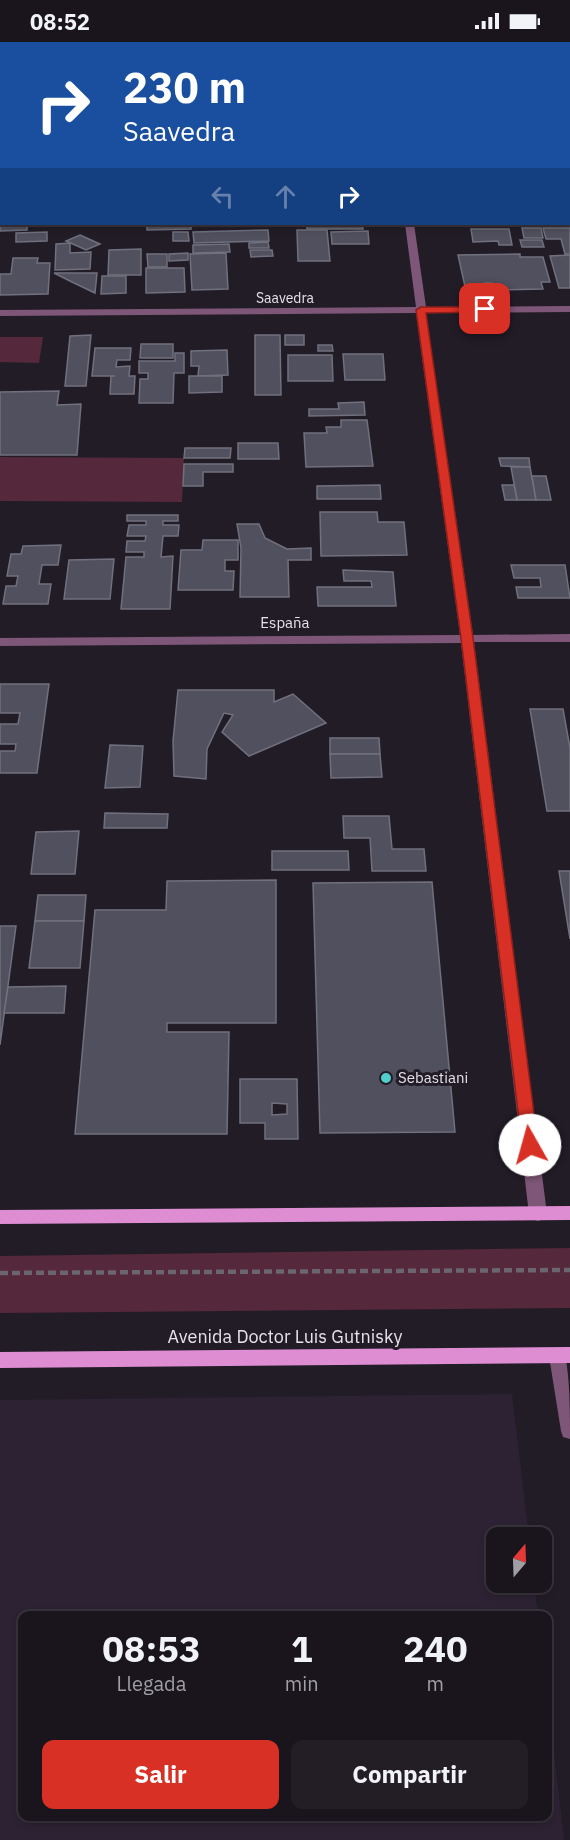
<!DOCTYPE html>
<html lang="es">
<meta charset="utf-8">
<style>
:root{--surface:#1a151d;--page:#231e26;--text:#f1f3f6;--muted:#9f9fa4;--line:#38343b;--accent:#d93025}
body{margin:0;font-family:"IBM Plex Sans",sans-serif;background:var(--page);color:var(--text);height:100vh;display:flex;flex-direction:column;font-size:22px;white-space:nowrap}
*{box-sizing:border-box;margin:0}
p{font-size:20px;color:var(--muted)}
.icon{flex:none;width:33px;height:33px;fill:none;stroke:currentColor;stroke-width:2;stroke-linecap:round;stroke-linejoin:round}
.map{position:relative;flex:1;overflow:hidden}
.panel{position:absolute;left:18px;top:1569px;width:534px;height:210px;display:flex;flex-direction:column;background:var(--surface);border-radius:12px;box-shadow:0 3px 9px #0003,0 0 0 2px var(--line)}
.panel>*{flex:none}
.hud{position:absolute;left:0px;top:0px;width:570px;height:183px;box-shadow:0 3px 9px #0003,0 0 0 2px var(--line);background:#1a4fa0;color:#fff;overflow:hidden}
.needle{width:39px;rotate:19deg}
.buttons{position:absolute;left:486px;top:1485px;display:grid;gap:12px}
.buttons a{display:grid;place-items:center;width:66px;height:66px;border-radius:12px;background:var(--surface);box-shadow:0 3px 9px #0003,0 0 0 2px var(--line);font-size:30px}
.pin{position:absolute;display:grid;place-items:center;width:51px;height:51px;color:#fff;margin:-26px;border-radius:12px;box-shadow:0 3px 9px #0006}
.me{position:absolute;width:66px;margin:-33px;rotate:353deg;stroke-linejoin:round;filter:drop-shadow(0 0 4px #0008)}
.turn{display:flex;align-items:center;gap:21px;height:126px;padding:0 24px;font-size:27px}
.turn .icon{width:78px;height:78px;stroke-width:2.5}
.turn b{display:block;font-size:42px;line-height:51px}
.lanes{display:flex;align-items:center;height:57px;padding:0 24px;background:#0003;justify-content:center;gap:30px;direction:ltr}
.lanes .off{opacity:.35}
.eta{display:flex;justify-content:space-evenly;align-items:center;height:102px;text-align:center}
.eta b{font-size:36px;font-weight:700;line-height:42px}
.action{display:flex;gap:12px;margin-top:auto;padding:12px 24px}
.action a{flex:1;height:69px;border-radius:12px;background:var(--accent);color:#fff;font-size:24px;font-weight:700;line-height:69px;text-align:center}
.action a+a{background:var(--page);color:var(--text)}
.status{display:flex;justify-content:space-between;align-items:center;height:42px;padding:0 30px;background:var(--surface);direction:ltr}
.status svg{height:16px;fill:currentColor}
.map>svg:first-child{display:block}
</style>
<div class="status"><b>08:52</b><svg viewBox="0 0 49 12"><path d="M0 12V9h3v3zM5 12V6h3v6zM10 12V3h3v9zM15 12V0h3v12zM26 1h20v11H26zM47 4h2v5h-2z"/></svg></div>
<div class="map">
<svg width="570" height="1798" viewBox="0 0 570 1798">
<rect width="100%" height="100%" fill="#221c27"/>
<polygon fill="#2c2233" points="512,1352 529,1495 496,1496 496,1540 534,1541 538,1573 22,1574 22,1774 548,1774 548,1655 564,1798 0,1798 0,1358"/>
<g fill="#56283b">
<polygon points="0,295 43,295 39,321 0,320"/>
<polygon points="0,415 184,416 182,460 0,459"/>
<polygon points="570,1206 570,1266 0,1271 0,1214"/>
</g>
<g fill="#50505e" stroke="#70707e" stroke-width="1.5" fill-rule="evenodd">
<polygon points="0,180 27,182 27,188 0,189"/>
<polygon points="147,182 191,182 191,187 147,188"/>
<polygon points="307,182 362,182 363,187 307,187"/>
<polygon points="522,186 541,186 543,196 524,196"/>
<polygon points="543,186 570,186 570,212 565,212 561,197 546,197"/>
<polygon points="471,187 509,187 512,203 499,203 498,199 473,200"/>
<polygon points="268,188 269,199 194,201 193,190"/>
<polygon points="297,188 327,188 330,219 298,219"/>
<polygon points="368,189 369,202 332,202 331,190"/>
<polygon points="47,190 47,199 16,200 16,191"/>
<polygon points="173,190 188,190 189,199 173,199"/>
<polygon points="80,193 100,202 86,208 66,199"/>
<polygon points="520,198 542,198 544,205 522,205"/>
<polygon points="268,200 269,206 249,206 249,201"/>
<polygon points="70,201 70,211 91,210 90,227 55,228 56,202"/>
<polygon points="229,202 230,210 193,211 193,203"/>
<polygon points="141,207 141,233 108,233 109,208"/>
<polygon points="250,208 272,208 273,214 251,215"/>
<polygon points="188,211 188,218 169,219 169,212"/>
<polygon points="226,211 228,247 192,248 190,212"/>
<polygon points="147,212 167,212 167,225 148,225"/>
<polygon points="520,212 520,215 543,215 550,240 541,240 543,247 493,248 492,241 485,241 487,249 466,249 458,213"/>
<polygon points="570,213 570,246 559,246 550,214"/>
<polygon points="13,216 38,216 37,221 50,221 48,252 0,253 0,232 11,232"/>
<polygon points="146,226 184,226 185,250 146,251"/>
<polygon points="54,231 97,231 95,251 72,240"/>
<polygon points="102,234 126,234 126,251 101,252"/>
<polygon points="91,293 86,344 65,344 70,294"/>
<polygon points="255,293 280,293 281,353 255,353"/>
<rect x="285" y="293" width="19" height="10"/>
<polygon points="141,302 173,302 173,316 140,316"/>
<polygon points="318,303 332,303 333,309 318,309"/>
<polygon points="95,306 131,306 130,318 117,318 116,325 130,324 129,334 135,334 134,352 110,352 111,334 115,334 92,334"/>
<polygon points="227,308 228,333 198,334 199,324 191,324 191,309"/>
<polygon points="175,311 184,311 184,331 174,331 173,361 139,361 140,337 148,337 148,331 139,331 139,319 175,319"/>
<polygon points="343,312 383,312 385,338 345,338"/>
<polygon points="288,313 332,313 333,339 288,339"/>
<polygon points="189,334 222,334 222,350 189,351"/>
<polygon points="59,349 57,363 81,362 77,413 0,413 0,350"/>
<polygon points="364,360 365,373 309,374 309,367 339,367 338,361"/>
<polygon points="341,378 367,378 373,424 306,425 304,391 327,391 326,385 341,385"/>
<polygon points="238,401 278,401 279,417 238,417"/>
<polygon points="185,406 231,406 230,416 184,416"/>
<polygon points="499,416 529,416 530,425 501,424"/>
<polygon points="184,422 233,422 233,430 203,430 203,444 183,444"/>
<polygon points="511,425 530,425 536,458 517,458"/>
<polygon points="532,434 546,434 551,458 536,458"/>
<polygon points="380,443 381,457 317,457 317,444"/>
<polygon points="502,443 514,443 517,458 505,458"/>
<polygon points="320,470 377,470 378,480 404,480 407,513 321,514"/>
<polygon points="127,473 178,473 178,479 163,479 163,483 179,483 178,494 163,494 161,515 173,514 170,567 121,567 126,515 144,515 144,510 126,510 127,499 145,499 146,494 127,494 129,483 146,483 146,479 127,479"/>
<polygon points="237,482 259,482 265,496 287,507 311,506 311,518 288,518 289,555 240,555 241,506"/>
<polygon points="203,498 238,498 238,518 225,518 225,529 234,529 233,548 178,548 181,508 202,508"/>
<polygon points="61,503 58,523 42,523 39,542 51,542 48,562 3,562 6,544 16,544 18,534 7,534 11,512 21,512 23,504"/>
<polygon points="114,517 110,557 64,557 69,518"/>
<polygon points="511,523 565,523 570,556 518,556 516,545 541,545 540,536 514,536"/>
<polygon points="343,528 393,530 396,564 318,564 317,545 372,545 371,539 344,539"/>
<polygon points="0,642 49,642 37,731 0,731 0,709 15,709 16,702 0,702 0,682 18,682 20,671 0,671"/>
<polygon points="178,648 274,648 274,660 293,652 326,681 249,714 222,690 233,673 224,671 207,707 206,737 174,734 173,699"/>
<polygon points="530,667 563,667 570,706 570,769 547,769"/>
<polygon points="330,696 379,696 380,712 330,712"/>
<polygon points="110,703 143,704 140,745 105,746"/>
<polygon points="330,712 380,712 382,735 331,736"/>
<polygon points="105,771 168,772 167,786 104,786"/>
<polygon points="343,774 389,774 392,807 424,807 426,829 372,829 370,796 344,796"/>
<polygon points="79,789 75,832 31,832 36,790"/>
<polygon points="272,809 348,809 349,828 272,828"/>
<polygon points="559,829 570,829 570,897"/>
<polygon points="276,838 276,981 167,981 167,990 229,990 227,1092 75,1092 95,868 166,868 167,839"/>
<polygon points="432,840 455,1090 320,1091 313,841"/>
<polygon points="38,853 86,853 84,879 35,879"/>
<polygon points="35,879 84,879 80,926 29,926"/>
<polygon points="0,884 16,884 0,1003"/>
<polygon points="66,944 64,971 4,971 8,945"/>
<path d="M240,1037H297L298,1097H265V1081H240ZM272,1061L287,1062V1072L272,1073Z"/>
</g>
<g fill="none" stroke-linecap="round" stroke-linejoin="round">
<polyline stroke="#6a656e" stroke-width="4.5" stroke-dasharray="8 4" stroke-linecap="butt" points="0,1231 570,1228"/>
<g fill="#7e5778" fill-rule="evenodd">
<rect x="379" y="0" width="8" height="2"/>
<rect x="568" y="51" width="2" height="6"/>
<rect x="0" y="54" width="2" height="6"/>
<polygon points="405,182 414,182 426,265 570,264 570,270 426,271 473,593 570,592 570,600 474,600 547,1172 544,1177 538,1179 532,1177 529,1172 461,601 0,604 0,596 460,593 416,271 0,274 0,268 416,265"/>
<path d="M558,1306L564,1309C570,1331 570,1372 570,1397L563,1395L561,1389L549,1314L552,1309Z"/>
</g>
<g fill="#df8dd3" fill-rule="evenodd">
<polygon points="570,1164 570,1178 0,1182 0,1168"/>
<polygon points="570,1305 570,1321 0,1326 0,1310"/>
</g>
</g>
<polygon fill="#d93025" stroke="#8d1f18" stroke-width="1.5" points="421,265 485,265 489,267 485,270 426,271 473,596 538,1103 535,1107 525,1107 522,1103 461,596 416,268"/>
<circle fill="#53cdcb" stroke="#221c27" stroke-width="2" cx="386" cy="1036" r="6"/>
<g text-anchor="middle" stroke-width="6" stroke-linejoin="round" paint-order="stroke">
<g font-size="14" fill="#e6e2ea" stroke="#221c27">
<text x="285" y="261">Saavedra</text>
</g>
<g font-size="15" fill="#e6e2ea" stroke="#221c27">
<text x="285" y="586">España</text>
</g>
<g font-size="15" fill="#e6e2ea" stroke="#221c27" text-anchor="start">
<text x="398" y="1041">Sebastiani</text>
</g>
<g font-size="18" fill="#e6e2ea" stroke="#221c27">
<text x="285" y="1301">Avenida Doctor Luis Gutnisky</text>
</g>
</g>
</svg>
<div class="buttons">
<a><svg class="needle" viewBox="-14 -14 28 28"><path d="M0-13l5 13h-10z" fill="#e53935"/><path d="M0 13l5-13h-10z" fill="#9f9fa4"/></svg></a>
</div>
<div class="pin" style="left:485px;top:267px;background:#d93025"><svg class="icon" aria-label="arrive" viewBox="0 0 24 24"><path d="M6 21V4h12l-3 4 3 4H6"/></svg></div>
<svg class="me" style="left:530px;top:1103px" viewBox="-20 -20 40 40"><circle r="19" fill="#fff"/><path d="M0-13L10 11 0 6-10 11z" fill="#d93025"/></svg>
<div class="hud">
<div class="turn"><svg class="icon" aria-label="right" viewBox="0 0 24 24"><path d="M7 20v-9h11M14 6l5 5-5 5"/></svg><div><b>230 m</b>Saavedra</div></div>
<div class="lanes"><svg class="icon off" aria-label="left" viewBox="0 0 24 24"><path d="M17 20v-9H6M10 6l-5 5 5 5"/></svg><svg class="icon off" aria-label="ahead" viewBox="0 0 24 24"><path d="M12 20V5M6 11l6-6 6 6"/></svg><svg class="icon" aria-label="right" viewBox="0 0 24 24"><path d="M7 20v-9h11M14 6l5 5-5 5"/></svg></div>
</div>
<section class="panel">
<div class="eta">
<div><b>08:53</b><p>Llegada</p></div>
<div><b>1</b><p>min</p></div>
<div><b>240</b><p>m</p></div>
</div>
<div class="action"><a>Salir</a><a>Compartir</a></div>
</section>
</div>
